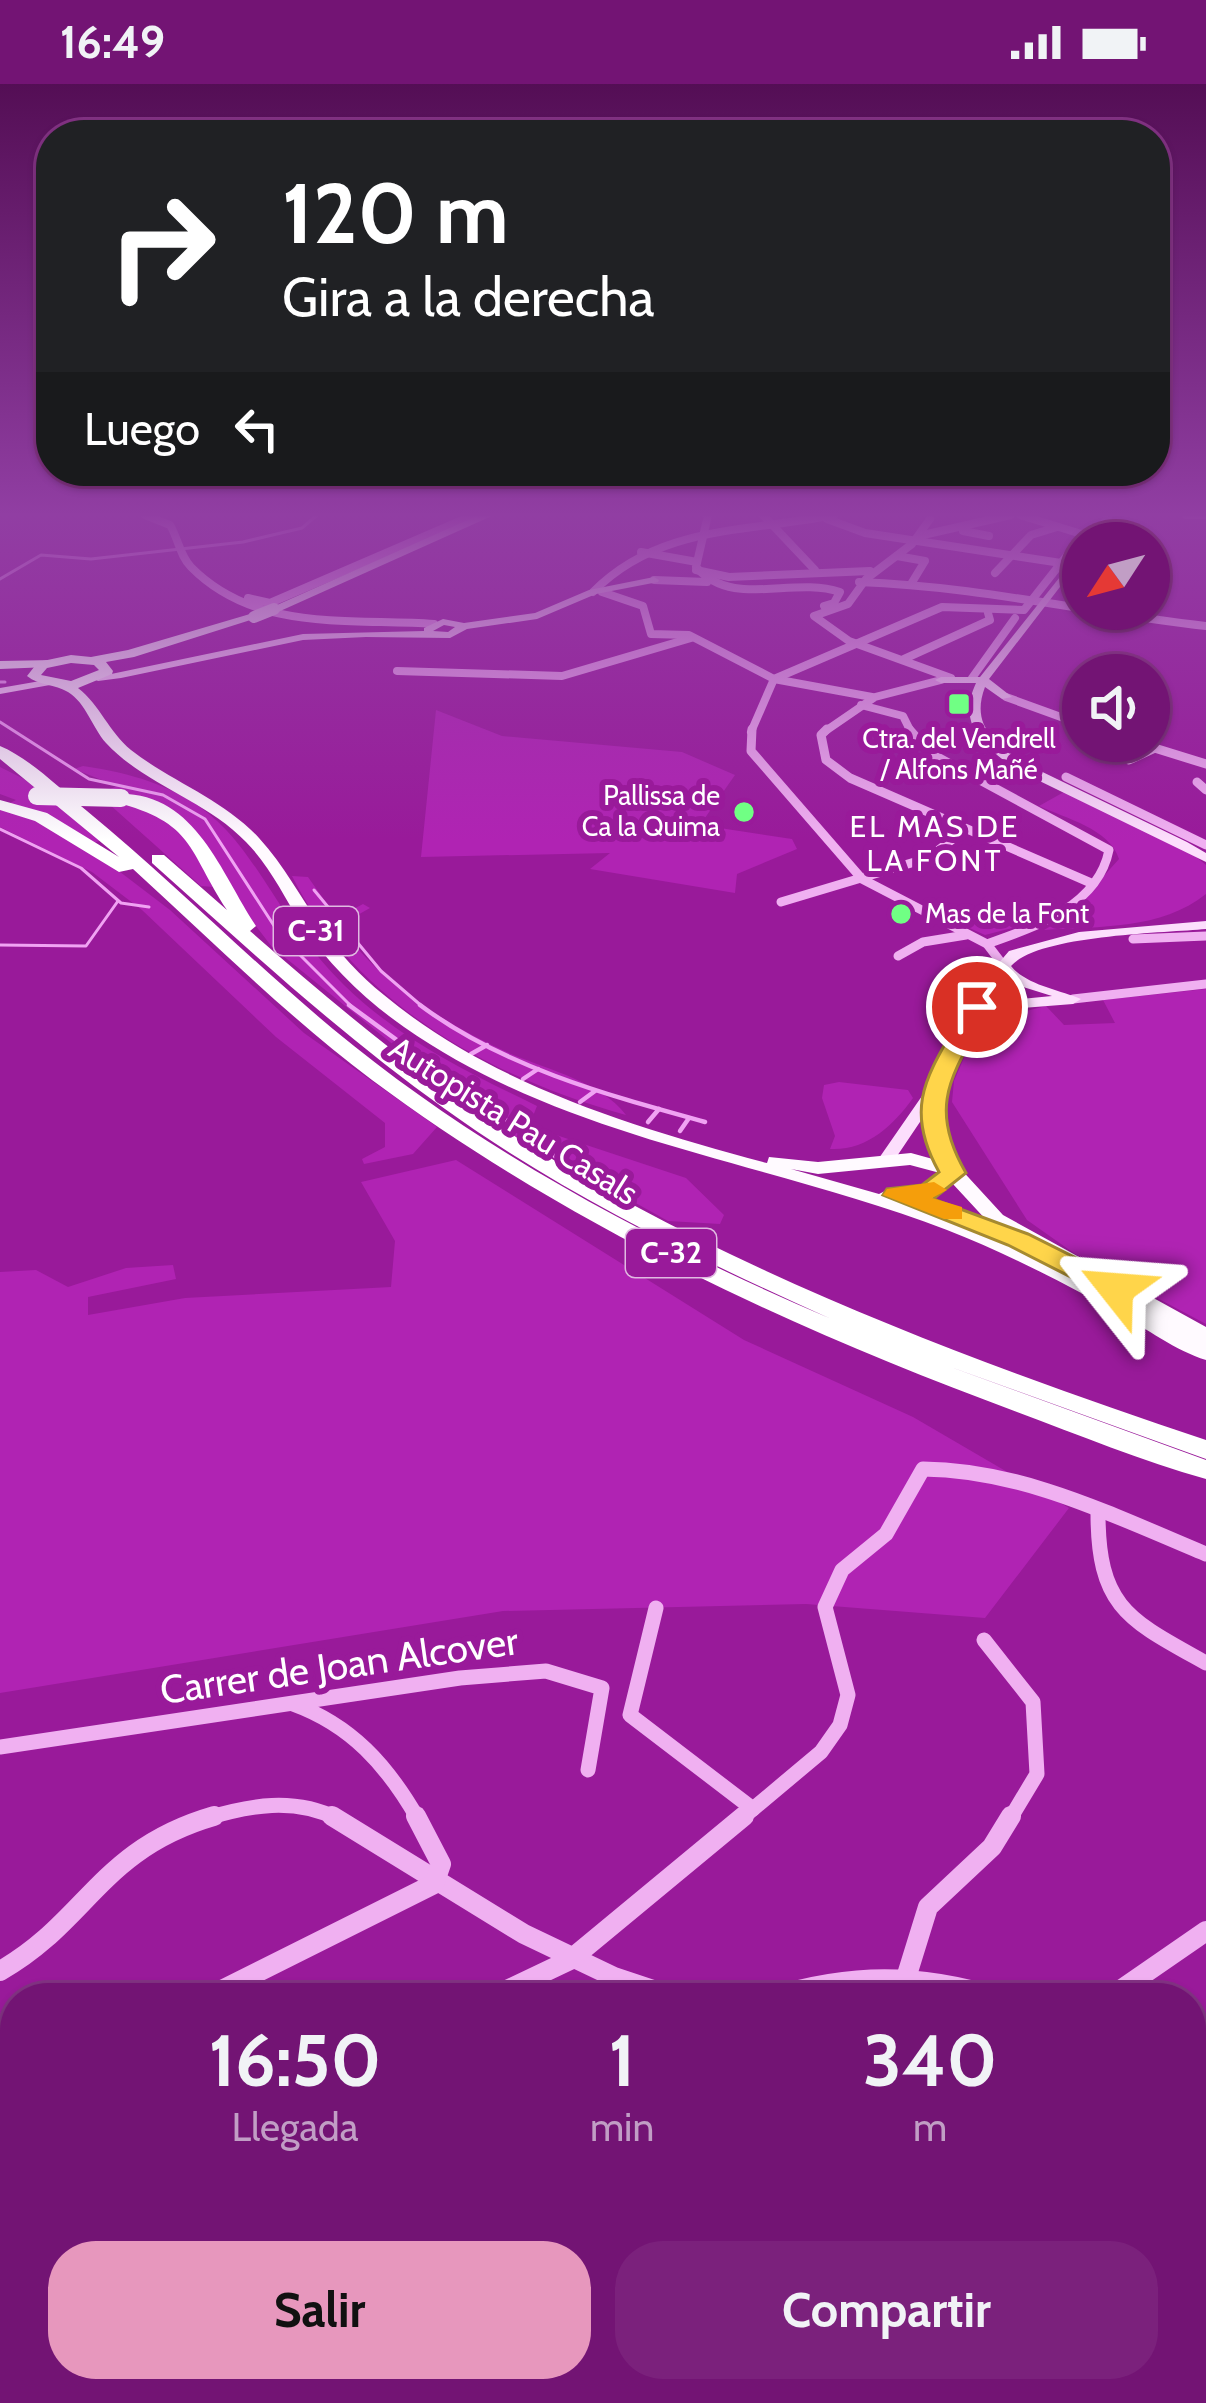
<!DOCTYPE html>
<html lang="es">
<meta charset="utf-8">
<style>
:root{--surface:#731474;--page:#7b217c;--text:#f1f3f6;--muted:#c19ec5;--line:#853386;--accent:#e797bd}
body{margin:0;font-family:Cabin,sans-serif;background:var(--page);color:var(--text);height:100vh;display:flex;flex-direction:column;font-size:45px;white-space:nowrap}
*{box-sizing:border-box;margin:0}
p{font-size:39px;color:var(--muted)}
.icon{flex:none;width:66px;height:66px;fill:none;stroke:currentColor;stroke-width:2;stroke-linecap:round;stroke-linejoin:round}
.map{position:relative;flex:1;overflow:hidden}
.details{position:absolute;left:0px;top:1899px;width:1206px;height:420px;display:flex;flex-direction:column;background:var(--surface);border-radius:48px 48px 0 0;box-shadow:0 3px 9px #0004,0 0 0 3px var(--line)}
.details>*{flex:none}
.guide{position:absolute;left:36px;top:36px;width:1134px;height:366px;border-radius:48px;box-shadow:0 3px 9px #0004,0 0 0 3px var(--line);background:#202124;color:#fff;overflow:hidden}
.needle{width:78px;rotate:234deg}
.buttons{position:absolute;left:1062px;top:438px;display:grid;gap:24px}
.buttons a{display:grid;place-items:center;width:108px;height:108px;border-radius:50%;background:var(--surface);box-shadow:0 3px 9px #0004,0 0 0 3px var(--line);font-size:60px}
.pin{position:absolute;display:grid;place-items:center;width:102px;height:102px;color:#fff;margin:-51px;border:6px solid #fff;border-radius:50%;box-shadow:0 3px 12px #0007}
.me{position:absolute;width:132px;margin:-66px;rotate:298deg;stroke-linejoin:round;filter:drop-shadow(0 0 9px #0008)}
.turn{display:flex;align-items:center;gap:42px;height:252px;padding:0 48px;font-size:54px}
.turn .icon{width:156px;height:156px;stroke-width:2.5}
.turn b{display:block;font-size:84px;line-height:102px}
.then{display:flex;align-items:center;height:114px;padding:0 48px;background:#0003;gap:24px;font-size:45px}
.eta{display:flex;justify-content:space-evenly;align-items:center;height:204px;text-align:center}
.eta b{font-size:72px;font-weight:700;line-height:84px}
.primary-button{display:flex;gap:24px;margin-top:auto;padding:24px 48px}
.primary-button a{flex:1;height:138px;border-radius:48px;background:var(--accent);color:#111;font-size:48px;font-weight:700;line-height:138px;text-align:center}
.primary-button a+a{background:var(--page);color:var(--text)}
.status{display:flex;justify-content:space-between;align-items:center;height:84px;padding:0 60px;background:var(--surface);direction:ltr}
.status svg{height:33px;fill:currentColor}
.map>svg:first-child{display:block}
</style>
<div class="status"><b>16:49</b><svg viewBox="0 0 49 12"><path d="M0 12V9h3v3zM5 12V6h3v6zM10 12V3h3v9zM15 12V0h3v12zM26 1h20v11H26zM47 4h2v5h-2z"/></svg></div>
<div class="map">
<svg width="1206" height="2319" viewBox="0 0 1206 2319">
<rect width="100%" height="100%" fill="#991a9a"/>
<g fill="#b023b3">
<polygon points="436,626 502,652 682,668 735,691 700,741 792,755 797,765 737,790 735,809 590,785 610,769 421,773"/>
<path d="M83,682C258,707 241,799 344,901C399,955 469,989 537,1022L529,1042L686,1094L724,1131L720,1140L668,1137L488,1037L272,863L227,804L201,802L109,720L104,708L117,702L74,685Z"/>
<polygon points="0,683 24,695 102,756 86,762 170,826 304,949 437,1043 413,1070 364,1080 362,1075 385,1063 385,1039 276,953 142,826 92,788 0,743 0,724 16,716 0,710"/>
<path d="M1064,708L1190,768L1206,781V810C1161,846 1100,842 1044,846L1068,832L1119,775C1110,745 1065,734 1039,722Z"/>
<path d="M292,792L308,793L332,827L346,829L363,820L370,824L340,841C378,899 448,942 511,970C549,986 601,998 626,1031C492,994 356,920 292,792Z"/>
<polygon points="989,820 1028,840 985,851 947,834"/>
<polygon points="1206,905 1206,1240 1078,1172 1027,1136 952,1018 954,997 979,939 1046,922 1064,941 1115,939 1103,916"/>
<path d="M839,998L908,1006L913,1014C893,1042 866,1067 830,1065L835,1052L822,1014L824,1001Z"/>
<polygon points="456,1076 744,1256 913,1333 1069,1424 985,1534 806,1520 503,1527 0,1609 0,1188 36,1186 68,1203 126,1184 173,1181 176,1195 88,1213 88,1231 185,1214 391,1203 395,1157 361,1098"/>
</g>
<g fill="none" stroke-linecap="round" stroke-linejoin="round">
<g stroke="#f0a3f3" stroke-width="3">
<polyline points="0,495 41,471 91,475 243,458 302,444 317,431"/>
<polyline points="0,598 5,598"/>
<polyline points="0,638 89,695 163,711 205,735 280,851 353,924"/>
<polyline points="0,745 81,784 121,819 149,823"/>
<polyline points="314,806 381,887 424,924"/>
<polyline points="0,861 86,862 118,817"/>
</g>
<g stroke="#f0a3f3" stroke-width="4.5">
<polyline points="349,921 555,1072"/>
<path d="M420,921C503,983 607,1011 705,1038"/>
<polyline points="471,970 487,961"/>
<polyline points="523,995 538,985"/>
<polyline points="580,1018 595,1007"/>
<polyline points="648,1038 659,1025"/>
<polyline points="680,1047 689,1034"/>
</g>
<g stroke="#f0b0f1" stroke-width="8">
<path d="M145,431L170,441C178,454 180,472 191,483C256,549 350,534 434,540"/>
<path d="M708,431L696,483C733,525 792,492 840,508L834,519L824,522"/>
<polyline points="763,431 815,486"/>
<polyline points="1020,431 1088,452"/>
<polyline points="1186,431 1204,431"/>
<polyline points="827,435 865,449 1061,479"/>
<polyline points="930,435 912,460 866,495 848,520 814,532 849,557 951,594"/>
<polyline points="963,447 989,452"/>
<polyline points="923,451 1011,431"/>
<polyline points="641,468 697,478"/>
<polyline points="897,472 925,477 911,500"/>
<polyline points="696,486 729,493 870,487"/>
<polyline points="995,489 1031,451 1057,443"/>
<polyline points="654,496 707,498"/>
<path d="M859,498C976,502 1090,529 1206,542"/>
<path d="M593,508C659,441 747,448 834,431"/>
<polyline points="602,508 643,522 651,550 689,551 774,595 872,613"/>
<polyline points="248,514 270,519 474,431"/>
<polyline points="904,575 990,536 988,529"/>
<polyline points="397,587 562,592 691,554"/>
<polyline points="972,594 1015,534"/>
<polyline points="1006,613 1083,641"/>
<polyline points="861,621 903,632 911,648"/>
<polyline points="751,648 774,595 942,523 1024,526 1083,451"/>
<polyline points="824,648 875,613 941,596"/>
</g>
<g stroke="#f0b0f1" stroke-width="9">
<polyline points="752,645 751,667 862,795 987,860 1003,881"/>
<polyline points="827,645 821,651 826,676 850,694 1091,799"/>
<path d="M909,645L930,669L1109,766C1098,822 1035,843 987,860"/>
<polyline points="1132,657 1206,680"/>
<polyline points="1129,676 1153,665"/>
<polyline points="1066,693 1206,761"/>
<polyline points="1197,698 1206,706"/>
<polyline points="781,818 928,774 966,745"/>
<polyline points="1133,855 1206,852"/>
<polyline points="898,872 923,858 966,851"/>
<polyline points="1073,915 1206,900"/>
</g>
<g stroke="#f0b0f1" stroke-width="15">
<path d="M1098,1429C1098,1524 1129,1536 1206,1579"/>
<polyline points="656,1524 630,1631 753,1725"/>
<polyline points="984,1556 1033,1618 1037,1690 1010,1735"/>
<path d="M293,1620C351,1641 387,1681 418,1735"/>
<polyline points="0,1663 460,1594 546,1587 602,1604 588,1686"/>
<path d="M204,1735C250,1721 294,1713 338,1735"/>
<path d="M741,1735L821,1668L840,1641L848,1611L825,1523L842,1486L886,1450L923,1385C1024,1386 1114,1432 1206,1470"/>
</g>
<g stroke="#f0b0f1" stroke-width="20">
<polyline points="332,1732 524,1850 614,1893 677,1914"/>
<path d="M0,1887C87,1838 100,1765 214,1732"/>
<polyline points="906,1894 928,1823 992,1763 1011,1732"/>
<polyline points="206,1914 434,1800 441,1780 416,1732"/>
<polyline points="490,1914 570,1876 744,1732"/>
<path d="M770,1914C851,1889 918,1889 999,1914"/>
<polyline points="1109,1914 1206,1847"/>
<polyline points="0,2102 15,2100"/>
<polyline points="1191,2271 1206,2312"/>
<polyline points="622,2304 631,2319"/>
<polyline points="649,2319 666,2304"/>
<polyline points="1070,2319 1085,2304"/>
</g>
<g fill="#fcdefc" fill-rule="evenodd">
<polygon points="1105,431 1114,431 1094,459 1084,459"/>
<path d="M1083,464V473L989,595L1012,613L1002,615L985,603C970,643 996,659 1026,680L1187,758L1206,769V778L1017,686C985,663 956,642 976,599H941L935,596L941,593H980Z"/>
<path d="M654,493L659,496L658,498L596,510L537,535L467,545L450,554L366,553L303,556L121,594L98,597L92,594L303,550L424,547V544L443,535L464,539L535,529L589,506ZM444,541L455,543L448,548L433,547Z"/>
<polygon points="46,596 50,597 50,601 0,610 0,604"/>
<path d="M1206,837V845C1163,849 1038,851 1011,882C1026,901 1060,906 1081,915L1073,920L983,927L938,1012L944,1059L960,1086L957,1090L951,1091C931,1080 927,1054 924,1032L891,1081H879L877,1077L922,1012L986,894L1009,867L1079,848ZM1003,891L1010,899L1052,912L988,918Z"/>
</g>
<g fill="#fffaff" fill-rule="evenodd">
<polygon points="479,431 494,431 278,528 268,525"/>
<path d="M250,530L260,533L134,573L106,578L113,587L112,590L78,604C100,621 109,648 131,666C172,698 223,715 259,754C284,781 301,814 322,844C339,869 360,892 384,911C492,1001 634,1043 767,1079L769,1073L818,1078L911,1069L958,1082L1003,1131L1206,1243V1276C1176,1267 1146,1244 1118,1229C1062,1198 1006,1169 947,1146C765,1076 567,1057 404,943C364,915 329,881 302,841C284,813 270,782 246,758C206,716 145,701 106,659C92,643 86,619 68,608C55,600 39,602 27,592L38,578L71,571L91,573L128,566ZM71,579L94,581L99,586L71,597L41,591L47,584ZM910,1081L940,1089L924,1102L889,1105L879,1110L791,1085L818,1090ZM952,1099L989,1139L1086,1194L996,1151L899,1116L936,1112Z"/>
</g>
<g fill="#fff" fill-rule="evenodd">
<polygon points="54,576 56,579 49,583 0,585 0,577"/>
<path d="M0,662C31,675 61,706 87,727C172,797 249,875 333,945C480,1067 654,1159 829,1234C696,1174 563,1110 445,1025C341,951 247,864 152,779V771H164L227,826C187,765 195,739 115,718V710C195,706 220,788 256,842L250,847C333,919 416,990 508,1048C724,1185 965,1275 1206,1356V1375L945,1281L1206,1376V1395C1142,1377 1079,1351 1017,1328C790,1244 567,1141 372,996C287,932 212,857 133,785L119,788L35,737L0,726V716L47,729L119,773L0,675Z"/>
</g>
<polyline stroke="#fffaff" stroke-width="12" points="254,533 274,525"/>
<polyline stroke="#fff" stroke-width="18" points="37,712 121,714"/>
</g>
<linearGradient id="sky" x2="0" y2="1"><stop stop-color="#540e55"/><stop offset="0.57" stop-color="#913ea3"/><stop offset="1" stop-color="#913ea3" stop-opacity="0"/></linearGradient>
<rect width="1206" height="756" fill="url(#sky)"/>
<path fill="#ffd54a" stroke="#a68a30" stroke-width="3" d="M977,916L989,923C955,988 925,1019 966,1089L933,1115L1028,1150L1126,1199V1211H1106L1008,1161L883,1111L887,1105L922,1101L939,1088C900,1018 932,986 966,923Z"/>
<polygon fill="#f59e0b" points="934,1098 947,1106 932,1114 962,1123 962,1135 944,1135 883,1111 887,1105"/>
<g fill="#70ff84" stroke="#991a9a" stroke-width="4.5">
<rect x="947" y="608" width="24" height="24" rx="6"/>
<circle cx="744" cy="728" r="12"/>
<circle cx="901" cy="830" r="12"/>
</g>
<g text-anchor="middle" stroke-width="12" stroke-linejoin="round" paint-order="stroke">
<g font-size="27" fill="#fff" stroke="#991a9a">
<text x="959" y="664">Ctra. del Vendrell<tspan x="959" dy="31">/ Alfons Mañé</tspan></text>
<text x="720" y="721" text-anchor="end">Pallissa de<tspan x="720" dy="31">Ca la Quima</tspan></text>
<text x="925" y="839" text-anchor="start">Mas de la Font</text>
</g>
<g font-size="30" letter-spacing="3" fill="#fff" stroke="#991a9a">
<text x="935" y="753">EL MAS DE<tspan x="935" dy="34">LA FONT</tspan></text>
</g>
<g fill="#991a9a" stroke="#e0bae1" stroke-width="3">
<rect x="274" y="823" width="84" height="48" rx="9"/>
<rect x="626" y="1145" width="90" height="48" rx="9"/>
</g>
<g font-size="30" font-weight="bold" fill="#fff">
<text x="316" y="857">C-31</text>
<text x="671" y="1179">C-32</text>
</g>
<g font-size="33" fill="#fff" stroke="#991a9a">
<text transform="translate(514 1036) rotate(32)" y="12">Autopista Pau Casals</text>
</g>
<g font-size="39" fill="#fff" stroke="#991a9a">
<text transform="translate(339 1581) rotate(-8)" y="14">Carrer de Joan Alcover</text>
</g>
</g>
</svg>
<div class="buttons">
<a><svg class="needle" viewBox="-14 -14 28 28"><path d="M0-13l5 13h-10z" fill="#e53935"/><path d="M0 13l5-13h-10z" fill="#c19ec5"/></svg></a>
<a><svg class="icon" aria-label="sound" viewBox="0 0 24 24"><path d="M4 9h4l5-4v14l-5-4H4zM17 9q2 3 0 6"/></svg></a>
</div>
<div class="pin" style="left:977px;top:923px;background:#d93025"><svg class="icon" aria-label="arrive" viewBox="0 0 24 24"><path d="M6 21V4h12l-3 4 3 4H6"/></svg></div>
<svg class="me" style="left:1116px;top:1205px" viewBox="-20 -20 40 40"><path d="M0-17L14 15 0 8-14 15z" fill="#ffd54a" stroke="#fff" stroke-width="4"/></svg>
<div class="guide">
<div class="turn"><svg class="icon" aria-label="right" viewBox="0 0 24 24"><path d="M7 20v-9h11M14 6l5 5-5 5"/></svg><div><b>120 m</b>Gira a la derecha</div></div>
<div class="then">Luego<svg class="icon" aria-label="left" viewBox="0 0 24 24"><path d="M17 20v-9H6M10 6l-5 5 5 5"/></svg></div>
</div>
<section class="details">
<div class="eta">
<div><b>16:50</b><p>Llegada</p></div>
<div><b>1</b><p>min</p></div>
<div><b>340</b><p>m</p></div>
</div>
<div class="primary-button"><a>Salir</a><a>Compartir</a></div>
</section>
</div>
